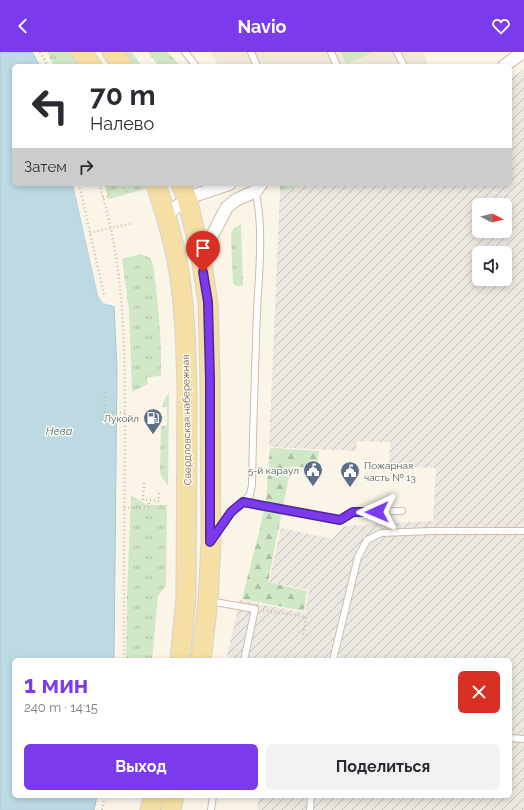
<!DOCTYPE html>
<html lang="ru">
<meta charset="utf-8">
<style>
:root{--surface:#fff;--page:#f2f2f3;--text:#2b2b33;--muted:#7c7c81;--accent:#7c3aed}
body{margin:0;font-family:Raleway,sans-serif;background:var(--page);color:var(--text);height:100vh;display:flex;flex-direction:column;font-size:15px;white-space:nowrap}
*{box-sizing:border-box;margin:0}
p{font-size:13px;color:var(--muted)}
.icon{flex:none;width:22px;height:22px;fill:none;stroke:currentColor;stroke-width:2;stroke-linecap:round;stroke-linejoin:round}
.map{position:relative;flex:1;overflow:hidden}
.drawer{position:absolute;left:12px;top:606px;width:500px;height:140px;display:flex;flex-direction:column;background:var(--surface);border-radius:6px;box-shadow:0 2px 6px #0003}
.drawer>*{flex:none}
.top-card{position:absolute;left:12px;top:12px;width:500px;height:122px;border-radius:6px;box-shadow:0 2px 6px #0003;background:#fff;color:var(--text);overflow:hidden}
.needle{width:26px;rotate:97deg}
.controls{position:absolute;left:472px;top:146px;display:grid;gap:8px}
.controls a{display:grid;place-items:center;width:40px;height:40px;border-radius:6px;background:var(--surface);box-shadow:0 2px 6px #0003;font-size:20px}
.pin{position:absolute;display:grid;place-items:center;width:34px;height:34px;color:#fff;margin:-41px -17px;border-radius:50% 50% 50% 0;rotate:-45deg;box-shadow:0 0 4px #0007}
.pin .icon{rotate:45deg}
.me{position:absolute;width:44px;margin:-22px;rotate:269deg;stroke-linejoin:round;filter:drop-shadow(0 0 3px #0008)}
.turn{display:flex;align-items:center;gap:14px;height:84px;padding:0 12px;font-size:18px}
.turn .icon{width:52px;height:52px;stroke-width:2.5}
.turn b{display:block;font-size:28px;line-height:34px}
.then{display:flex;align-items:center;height:38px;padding:0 12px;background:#0003;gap:8px;font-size:15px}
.round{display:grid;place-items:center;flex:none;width:42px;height:42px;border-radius:6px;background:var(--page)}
.summary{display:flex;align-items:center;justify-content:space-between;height:68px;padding:0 12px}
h1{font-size:24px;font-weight:700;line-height:30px;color:var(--accent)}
.cta{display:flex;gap:8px;margin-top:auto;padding:8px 12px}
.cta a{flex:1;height:46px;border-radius:6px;background:var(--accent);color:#fff;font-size:16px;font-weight:700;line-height:46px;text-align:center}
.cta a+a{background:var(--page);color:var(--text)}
header{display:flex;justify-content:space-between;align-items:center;height:52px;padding:0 12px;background:var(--accent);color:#fff;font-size:18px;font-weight:700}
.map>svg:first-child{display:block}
</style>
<header><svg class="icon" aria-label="back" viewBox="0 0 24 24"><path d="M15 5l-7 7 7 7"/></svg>Navio<svg class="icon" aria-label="heart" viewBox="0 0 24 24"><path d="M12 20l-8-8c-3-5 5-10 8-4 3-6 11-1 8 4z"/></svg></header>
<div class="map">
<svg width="524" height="758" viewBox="0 0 524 758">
<defs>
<pattern id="industrial-furrows" width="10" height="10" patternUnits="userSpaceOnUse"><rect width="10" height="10" fill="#ece7e1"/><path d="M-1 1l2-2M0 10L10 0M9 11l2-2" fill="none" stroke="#c4beb9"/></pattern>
<pattern id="grass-tufts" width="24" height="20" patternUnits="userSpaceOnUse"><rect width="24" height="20" fill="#d1e8c7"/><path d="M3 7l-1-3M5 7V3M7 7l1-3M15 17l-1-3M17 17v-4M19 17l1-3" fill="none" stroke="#aebfa4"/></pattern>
<pattern id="forest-firs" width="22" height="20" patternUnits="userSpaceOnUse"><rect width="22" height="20" fill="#d1e8c7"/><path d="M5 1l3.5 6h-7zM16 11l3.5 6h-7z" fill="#aebfa4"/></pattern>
</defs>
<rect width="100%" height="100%" fill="#fbf5e8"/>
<polygon fill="#f2e8d7" points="211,0 424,0 428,14 218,14"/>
<path fill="url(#industrial-furrows)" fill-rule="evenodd" d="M524,17V758H257L259,744H510V608H226L240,548L305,561L309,538L269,530L281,476L332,487L345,474L433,469L436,416L389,414L390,390L357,389L356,399L269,395L280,140L305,132H510V27ZM479,153H505V179H479ZM479,201H505V227H479Z"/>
<g fill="url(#grass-tufts)">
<polygon points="47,0 72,0 83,14 54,14"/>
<polygon points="124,0 132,0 141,13 136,14"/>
<polygon points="148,0 167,0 181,14 158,14"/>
<polygon points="104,132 148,132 149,136 109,147"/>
<polygon points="280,132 305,132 280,140"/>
<polygon points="241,172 243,234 236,234 233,231 231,185 232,178"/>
<path d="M141,202L150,206L153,212C158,249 162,286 161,324L147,325L148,332L132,340L129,258L122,207Z"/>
<polygon points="169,341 168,434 161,424 160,419 161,374 167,374 167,355 162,355 165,346"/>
<polygon points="131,443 147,453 167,453 166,533 158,544 152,608 126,608 127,543"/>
</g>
<polygon fill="url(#forest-firs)" points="270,396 319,399 317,417 291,414 268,530 307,539 304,559 242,547 261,472 266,448"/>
<polygon fill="#d1e8c7" points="341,0 371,0 371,1 346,12"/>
<polygon fill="#bddae3" stroke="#a4c8d4" points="0,0 32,0 40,14 14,14 14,132 73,132 98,244 107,253 114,254 117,318 114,608 14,608 14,744 97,744 94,758 0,758"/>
<polygon fill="#fbf5e8" points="73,132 75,132 99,243 104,249 113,252 114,254 103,251 98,244"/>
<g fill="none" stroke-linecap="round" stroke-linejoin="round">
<defs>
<g id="service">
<polyline points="185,0 196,14"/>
<polyline points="251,0 257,14"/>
<polyline points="331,0 337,14"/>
<polyline points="397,0 404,14"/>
<polyline points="243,450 340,468 353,460 402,459"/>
<path d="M216,482L231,460L250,443L252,433C253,375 255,317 257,259C259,220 264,175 255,137"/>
<polyline points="209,549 255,557 244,608"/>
<polyline points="333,608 358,505 367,488 381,481 430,479 524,479"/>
<polyline points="510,686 524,687"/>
<polyline points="211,758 213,744"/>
<polyline points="310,758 311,744"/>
</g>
<g id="minor">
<polyline points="504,14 523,0"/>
<polyline points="166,164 187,146 229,132"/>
<polyline points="201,205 227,155 236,148 256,139 261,132"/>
</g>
<g id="primary">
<polyline points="81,0 92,14"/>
<polyline points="112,0 123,14"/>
<path d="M156,132C163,155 171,179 176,203C185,247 186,296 187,340L186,545L180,608"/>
<polyline points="181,132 187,146 201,205 208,251 210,328 211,490 208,549 201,608"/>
<polyline points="150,758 154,744"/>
<polyline points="171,758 174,744"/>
</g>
</defs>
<use href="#service" stroke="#ccbeae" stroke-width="8"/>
<use href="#minor" stroke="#ccbeae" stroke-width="14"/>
<use href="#primary" stroke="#d8d2cd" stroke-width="21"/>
<g stroke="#d4bba4" stroke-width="2.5" stroke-dasharray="1 3" stroke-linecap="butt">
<polyline points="40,0 48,14"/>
<polyline points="79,132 104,243"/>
<path d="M99,132C127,219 125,312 125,402C124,471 124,539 124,608"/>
<polyline points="122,132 127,141"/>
<polyline points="103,146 109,144 107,132"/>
<polyline points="90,181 133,171"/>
<polyline points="104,360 125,361"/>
<polyline points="104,369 105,338"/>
<polyline points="144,431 143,448 159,449 159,439"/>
<polyline points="124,456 149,455 149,449"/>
<polyline points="263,558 306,565 303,584"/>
<polyline points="102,758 105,744"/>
</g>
<use href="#service" stroke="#fff" stroke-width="6"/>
<use href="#minor" stroke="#fff" stroke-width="12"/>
<use href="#primary" stroke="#f5dfa5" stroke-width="19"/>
</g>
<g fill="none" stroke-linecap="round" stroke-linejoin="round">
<defs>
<polyline id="route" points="203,220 208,250 210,328 210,490 231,460 243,450 340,468 353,460 377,460"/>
</defs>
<use href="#route" stroke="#51269a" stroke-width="10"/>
<use href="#route" stroke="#7c3aed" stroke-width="7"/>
</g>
<defs>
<symbol id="fuel-pin" viewBox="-11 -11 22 30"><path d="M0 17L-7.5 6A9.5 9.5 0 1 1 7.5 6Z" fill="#5c6f8a" stroke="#fef9ee"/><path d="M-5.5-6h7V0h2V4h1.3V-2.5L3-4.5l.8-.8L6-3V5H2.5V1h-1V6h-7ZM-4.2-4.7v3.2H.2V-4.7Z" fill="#fff"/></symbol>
<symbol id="civic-pin" viewBox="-11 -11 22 30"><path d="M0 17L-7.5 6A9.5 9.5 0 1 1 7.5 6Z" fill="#5c6f8a" stroke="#fef9ee"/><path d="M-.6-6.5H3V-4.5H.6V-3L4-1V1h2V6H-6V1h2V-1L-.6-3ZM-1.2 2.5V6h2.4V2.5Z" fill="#fff"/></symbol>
</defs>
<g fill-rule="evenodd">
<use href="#fuel-pin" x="142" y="355" width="22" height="30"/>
<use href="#civic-pin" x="302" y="407" width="22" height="30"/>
<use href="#civic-pin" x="339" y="408" width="22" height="30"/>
</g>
<g text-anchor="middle" stroke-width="3" stroke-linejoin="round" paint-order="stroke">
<g font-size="10" fill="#4e5e75" stroke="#fef9ee" text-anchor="end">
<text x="139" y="370">Лукойл</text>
<text x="364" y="417" text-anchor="start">Пожарная<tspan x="364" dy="12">часть № 13</tspan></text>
<text x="299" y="422">5-й караул</text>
</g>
<g font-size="10" fill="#735f4d" stroke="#fef9ee">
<text transform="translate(186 368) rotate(-91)" y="4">Свердловская набережная</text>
</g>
<g font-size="11" font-style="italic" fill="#487485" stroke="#fef9ee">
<text x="59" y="383">Нева</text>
</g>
</g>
</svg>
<div class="controls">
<a><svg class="needle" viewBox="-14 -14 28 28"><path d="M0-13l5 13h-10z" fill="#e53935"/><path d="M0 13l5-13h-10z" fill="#7c7c81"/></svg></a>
<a><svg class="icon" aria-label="sound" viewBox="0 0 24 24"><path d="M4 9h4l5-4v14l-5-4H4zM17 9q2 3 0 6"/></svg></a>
</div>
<div class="pin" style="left:203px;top:220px;background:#d93025"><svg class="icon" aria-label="arrive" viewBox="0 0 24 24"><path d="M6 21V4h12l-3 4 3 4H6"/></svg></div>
<svg class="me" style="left:377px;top:460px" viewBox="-20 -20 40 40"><path d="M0-17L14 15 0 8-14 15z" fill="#7c3aed" stroke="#fff" stroke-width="4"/></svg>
<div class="top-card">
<div class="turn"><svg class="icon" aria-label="left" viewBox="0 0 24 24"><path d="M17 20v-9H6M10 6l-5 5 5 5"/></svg><div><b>70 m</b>Налево</div></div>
<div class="then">Затем<svg class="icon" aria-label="right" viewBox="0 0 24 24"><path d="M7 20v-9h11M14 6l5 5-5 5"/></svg></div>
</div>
<section class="drawer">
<div class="summary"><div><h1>1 мин</h1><p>240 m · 14:15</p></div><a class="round" style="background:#d93025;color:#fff"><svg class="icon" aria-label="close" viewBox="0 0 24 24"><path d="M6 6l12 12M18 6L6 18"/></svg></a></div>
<div class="cta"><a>Выход</a><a>Поделиться</a></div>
</section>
</div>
